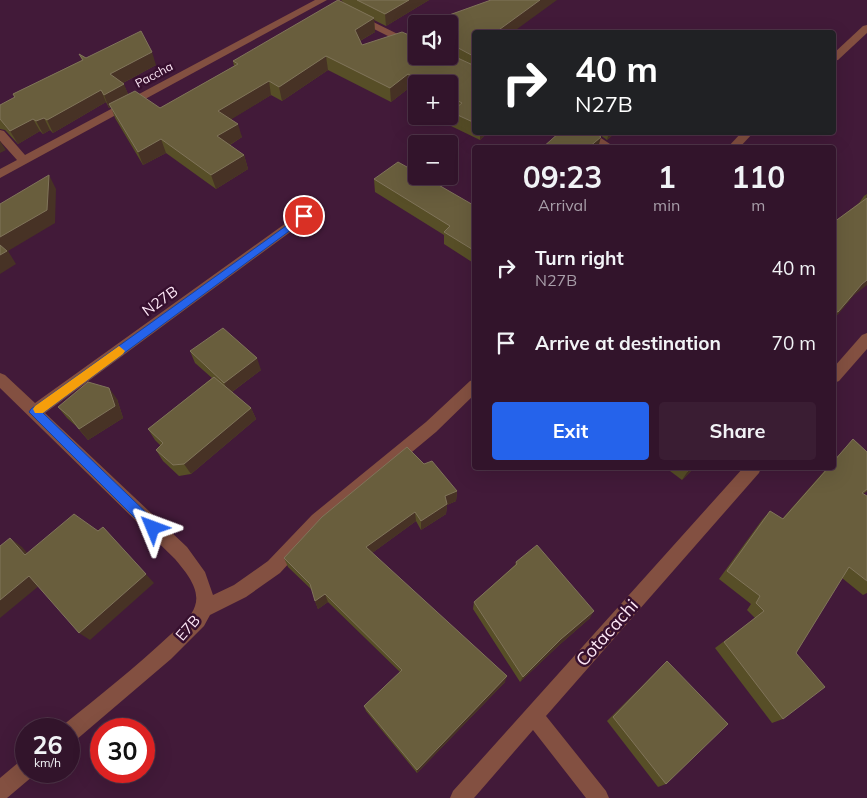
<!DOCTYPE html>
<meta charset="utf-8">
<style>
:root{--surface:#32142b;--page:#3a1d33;--text:#f1f3f6;--muted:#a89ea9;--line:#4d3347;--accent:#2563eb}
body{margin:0;font-family:Mulish,sans-serif;background:var(--page);color:var(--text);height:100vh;display:flex;flex-direction:column;font-size:19px;white-space:nowrap}
*{box-sizing:border-box;margin:0}
p{font-size:16px;color:var(--muted)}
.icon{flex:none;width:28px;height:28px;fill:none;stroke:currentColor;stroke-width:2;stroke-linecap:round;stroke-linejoin:round}
.map{position:relative;flex:1;overflow:hidden}
.drawer{position:absolute;left:472px;top:145px;width:364px;height:325px;display:flex;flex-direction:column;background:var(--surface);border-radius:5px;box-shadow:0 5px 20px #0002,0 0 0 1px var(--line)}
.drawer>*{flex:none}
.guide{position:absolute;left:472px;top:30px;width:364px;height:105px;border-radius:5px;box-shadow:0 5px 20px #0002,0 0 0 1px var(--line);background:#202124;color:#fff;overflow:hidden}
.fabs{position:absolute;left:408px;top:15px;display:grid;gap:10px}
.fabs a{display:grid;place-items:center;width:50px;height:50px;border-radius:5px;background:var(--surface);box-shadow:0 5px 20px #0002,0 0 0 1px var(--line);font-size:25px}
.speed{position:absolute;left:15px;top:718px;display:flex;gap:10px;font-size:25px;font-weight:700;text-align:center}
.speed>*{display:grid;place-content:center;width:65px;height:65px;border-radius:50%;background:var(--surface);box-shadow:0 5px 20px #0002,0 0 0 1px var(--line);line-height:1}
.speed small{font-size:12px;font-weight:400}
.speed .limit{border:8px solid #d22;background:#fff;color:#111}
.pin{position:absolute;display:grid;place-items:center;width:42px;height:42px;color:#fff;margin:-21px;border:2px solid #fff;border-radius:50%;box-shadow:0 1px 5px #0007}
.me{position:absolute;width:55px;margin:-28px;rotate:314deg;stroke-linejoin:round;filter:drop-shadow(0 0 4px #0008)}
.turn{display:flex;align-items:center;gap:18px;height:105px;padding:0 20px;font-size:22px}
.turn .icon{width:65px;height:65px;stroke-width:2.5}
.turn b{display:block;font-size:35px;line-height:42px}
.eta{display:flex;justify-content:space-evenly;align-items:center;height:85px;text-align:center}
.eta b{font-size:30px;font-weight:700;line-height:35px}
.button{display:flex;gap:10px;margin-top:auto;padding:10px 20px}
.button a{flex:1;height:58px;border-radius:5px;background:var(--accent);color:#fff;font-size:20px;font-weight:700;line-height:58px;text-align:center}
.button a+a{background:var(--page);color:var(--text)}
ul{padding:0;list-style:none}
li{display:flex;align-items:center;gap:15px;height:75px;padding:0 20px}
li div{flex:1}
li b{display:block;font-size:19px}
li em{font-style:normal}
.map>svg:first-child{display:block}
</style>
<div class="map">
<svg width="867" height="798" viewBox="0 0 867 798">
<rect width="100%" height="100%" fill="#421a39"/>
<g fill="none" stroke-linecap="round" stroke-linejoin="round">
<g fill="#835041" fill-rule="evenodd">
<polygon points="315,0 327,0 0,178 0,169 17,160 0,141 0,130 4,131 25,155"/>
<polygon points="357,14 416,43 416,50 354,19 352,17"/>
<polygon points="867,25 867,33 838,60 834,61 834,53 863,26"/>
<polygon points="577,132 592,132 616,148 601,148"/>
<polygon points="742,132 754,132 739,148 727,148"/>
<path d="M304,212L308,213L310,216L308,219L45,413L187,547L205,572L213,595L234,585L268,561L312,515L426,422L470,381L475,379V394L436,432L324,525L280,573L246,597L210,615L204,626L171,659L76,740L69,743V729H61L62,726C99,696 136,667 170,635C179,627 192,617 195,606C201,589 185,571 175,559L0,388V373L5,375L35,403L300,213Z"/>
<polygon points="867,333 867,349 839,381 834,383 834,367 862,335"/>
<polygon points="743,468 761,468 759,473 546,716 606,791 609,798 586,798 533,730 474,798 450,798 453,791"/>
<polygon points="26,759 26,771 35,771 33,776 7,798 0,798 0,778 19,762"/>
</g>
</g>
<g fill="#574e27">
<polygon points="341,0 429,0 386,26 374,20 375,32 360,41 362,45 415,38 415,27 416,26 416,56 449,56 449,24 475,32 475,132 488,132 480,140 451,126 452,111 449,110 449,84 416,84 416,92 409,88 391,102 328,70 282,101 271,95 231,119 242,137 230,145 244,155 248,169 216,189 166,153 143,165 115,118 111,107 109,108 106,102 53,133 50,130 43,134 40,131 18,144 5,130 0,129 0,119 14,97 13,94 82,60 79,54 86,58 156,65 123,83 128,94 160,108 234,66 233,61 344,3"/>
<polygon points="596,132 616,132 607,140"/>
<polygon points="374,179 475,206 475,264 444,244 444,235 375,192"/>
<polygon points="867,194 853,296 834,319 834,222 859,203 864,196"/>
<polygon points="190,351 261,370 232,392 251,408 256,419 191,474 179,476 163,461 156,450 161,446 155,440 148,429 212,378 195,363"/>
<polygon points="117,399 123,418 88,440 76,426 67,418 58,407"/>
<polygon points="853,439 867,452 867,491 863,494 867,496 867,593 863,595 842,578 796,653 783,719 772,723 715,648 755,618 747,610 751,604 719,579 762,520 770,511 782,519 827,468 834,468 834,460"/>
<polygon points="424,464 457,491 456,501 447,505 446,514 421,530 416,521 372,553 505,682 417,773 366,711 364,706 400,672 328,602 318,609 315,601 312,590 288,567 284,558"/>
<polygon points="666,468 694,468 682,480"/>
<polygon points="516,562 590,618 558,646 520,682 473,609 474,602 515,565"/>
<polygon points="667,661 666,784 658,787 607,721"/>
</g>
<g fill="#473225">
<polygon points="409,0 429,0 386,26 385,14"/>
<polygon points="540,0 557,0 513,32 496,32"/>
<polygon points="374,18 375,32 356,43 355,30"/>
<polygon points="152,52 156,65 115,87 110,74"/>
<polygon points="326,56 328,70 282,101 279,87"/>
<polygon points="408,74 409,88 391,102 390,88"/>
<polygon points="269,81 271,95 222,125 218,111"/>
<polygon points="124,84 129,97 109,104 111,107 109,108 104,95"/>
<polygon points="101,90 106,102 53,133 47,120"/>
<polygon points="44,118 50,130 43,134 36,121"/>
<polygon points="33,119 40,131 18,144 10,131"/>
<polygon points="238,124 242,137 221,150 217,136"/>
<polygon points="480,132 488,132 480,140"/>
<polygon points="609,132 616,132 607,140"/>
<polygon points="601,137 598,148 588,148"/>
<polygon points="161,139 166,153 143,165 138,152"/>
<polygon points="0,141 6,150 0,153"/>
<polygon points="244,155 248,169 216,189 211,175"/>
<polygon points="49,175 56,189 55,223 8,251 16,264 0,274 0,237"/>
<polygon points="867,280 867,285 853,296 834,319 838,312 862,284"/>
<polygon points="257,358 261,370 229,394 224,383"/>
<polygon points="109,388 117,399 123,418 88,440 79,429"/>
<polygon points="251,408 256,419 191,474 184,464"/>
<polygon points="691,468 694,468 682,480 688,471"/>
<polygon points="457,491 456,501 447,505 446,514 421,530 421,521 445,496"/>
<polygon points="415,512 416,521 368,556 366,547"/>
<polygon points="103,527 154,583 90,640 79,633"/>
<polygon points="10,538 22,547 37,564 25,555"/>
<polygon points="29,576 40,585 0,618 0,600"/>
<polygon points="325,594 328,602 318,609 315,601"/>
<polygon points="594,611 590,618 558,646 520,682 523,677 561,639"/>
<polygon points="507,676 505,682 417,773 417,770"/>
</g>
<g fill="#695e3d" stroke="#80745a">
<polygon points="338,0 374,18 355,30 362,45 402,32 416,38 416,37 416,56 449,56 449,54 475,66 475,123 451,112 462,103 449,96 449,84 426,84 408,74 390,88 326,56 279,87 269,81 218,111 238,124 217,136 244,155 211,175 161,139 138,152 109,104 135,91 160,108 238,64 233,61"/>
<polygon points="357,0 409,0 385,14"/>
<polygon points="491,0 540,0 496,32 475,32 475,57 449,43 449,24 424,24"/>
<polygon points="141,31 152,52 110,74 124,84 104,95 101,90 47,120 44,118 36,121 33,119 10,131 0,119 0,105 15,97 13,94 83,60 79,54 86,58"/>
<polygon points="560,132 594,132 601,137 588,148 542,148"/>
<polygon points="398,162 416,172 416,176 423,176 475,206 475,251 444,232 450,226 374,179"/>
<polygon points="49,175 47,210 0,237 0,204"/>
<polygon points="867,198 867,280 862,284 838,312 834,310 834,222"/>
<polygon points="0,245 7,251 0,255"/>
<polygon points="223,328 257,358 224,383 190,351"/>
<polygon points="214,377 251,408 184,464 173,465 156,450 163,443 148,429"/>
<polygon points="88,382 109,388 115,406 79,429 70,417 58,407"/>
<polygon points="853,439 867,452 867,489 862,493 867,496 867,581 849,567 796,653 825,687 783,719 724,642 764,611 756,603 760,596 727,571 770,511 783,519 828,468 834,468 834,461"/>
<polygon points="407,447 424,464 432,461 457,491 445,496 447,504 421,521 415,512 366,547 507,676 417,770 364,706 402,670 325,594 315,601 310,584 284,558 322,517"/>
<polygon points="683,468 691,468 688,471"/>
<polygon points="74,514 98,531 103,527 146,574 79,633 29,576 0,600 0,546 10,538 25,555"/>
<polygon points="537,545 594,611 561,639 523,677 474,602 517,564 516,562"/>
<polygon points="667,661 728,724 666,784 613,717"/>
</g>
<polygon fill="#2563eb" stroke="#184099" points="304,213 309,216 307,218 43,413 157,523 159,528 157,532 153,533 149,532 29,412 31,409"/>
<polygon fill="#f59e0b" points="119,346 125,351 123,354 43,413 35,413 33,409 35,406"/>
<g text-anchor="middle" stroke-width="5" stroke-linejoin="round" paint-order="stroke">
<g font-size="12" fill="#fde7f6" stroke="#37102f">
<text transform="translate(154 75) rotate(-28)" y="4">Paccha</text>
</g>
<g font-size="15" fill="#fde7f6" stroke="#37102f">
<text transform="translate(160 301) rotate(-36)" y="5">N27B</text>
<text transform="translate(188 628) rotate(-49)" y="5">E7B</text>
</g>
<g font-size="18" fill="#fde7f6" stroke="#37102f">
<text transform="translate(607 633) rotate(-48)" y="6">Cotacachi</text>
</g>
</g>
</svg>
<div class="fabs">
<a><svg class="icon" aria-label="sound" viewBox="0 0 24 24"><path d="M4 9h4l5-4v14l-5-4H4zM17 9q2 3 0 6"/></svg></a>
<a>+</a>
<a>−</a>
</div>
<div class="speed"><div>26<small>km/h</small></div><div class="limit">30</div></div>
<div class="pin" style="left:304px;top:216px;background:#d93025"><svg class="icon" aria-label="arrive" viewBox="0 0 24 24"><path d="M6 21V4h12l-3 4 3 4H6"/></svg></div>
<svg class="me" style="left:153px;top:528px" viewBox="-20 -20 40 40"><path d="M0-17L14 15 0 8-14 15z" fill="#2563eb" stroke="#fff" stroke-width="4"/></svg>
<div class="guide">
<div class="turn"><svg class="icon" aria-label="right" viewBox="0 0 24 24"><path d="M7 20v-9h11M14 6l5 5-5 5"/></svg><div><b>40 m</b>N27B</div></div>
</div>
<section class="drawer">
<div class="eta">
<div><b>09:23</b><p>Arrival</p></div>
<div><b>1</b><p>min</p></div>
<div><b>110</b><p>m</p></div>
</div>
<ul>
<li><svg class="icon" aria-label="right" viewBox="0 0 24 24"><path d="M7 20v-9h11M14 6l5 5-5 5"/></svg><div><b>Turn right</b><p>N27B</p></div><em>40 m</em></li>
<li><svg class="icon" aria-label="arrive" viewBox="0 0 24 24"><path d="M6 21V4h12l-3 4 3 4H6"/></svg><div><b>Arrive at destination</b></div><em>70 m</em></li>
</ul>
<div class="button"><a>Exit</a><a>Share</a></div>
</section>
</div>
